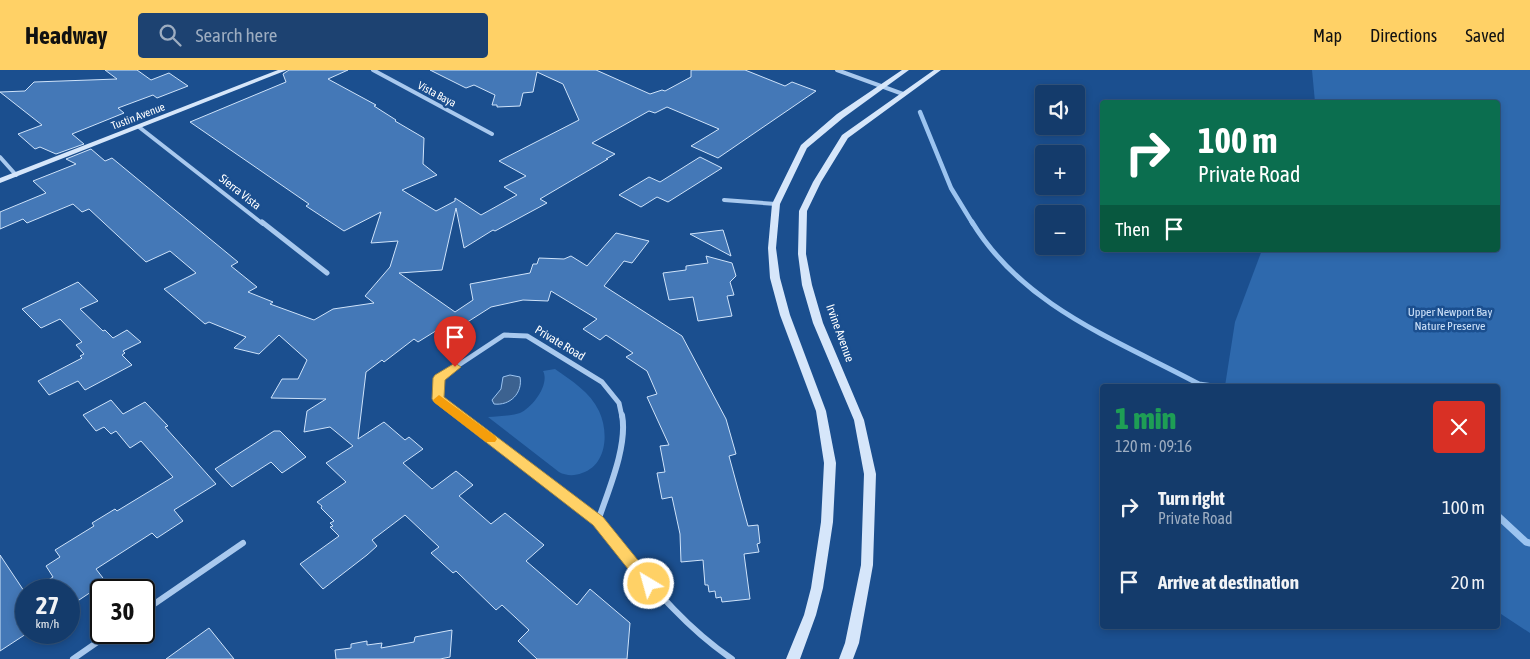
<!DOCTYPE html>
<meta charset="utf-8">
<style>
:root{--surface:#143b6b;--page:#1d4271;--text:#f1f3f6;--muted:#9dadc1;--line:#33557e;--accent:#ffd166}
body{margin:0;font-family:"Asap Condensed",sans-serif;background:var(--page);color:var(--text);height:100vh;display:flex;flex-direction:column;font-size:19px;white-space:nowrap}
*{box-sizing:border-box;margin:0}
p{font-size:16px;color:var(--muted)}
.icon{flex:none;width:28px;height:28px;fill:none;stroke:currentColor;stroke-width:2;stroke-linecap:round;stroke-linejoin:round}
.map{position:relative;flex:1;overflow:hidden}
.drawer{position:absolute;left:1100px;top:314px;width:400px;height:245px;display:flex;flex-direction:column;background:var(--surface);border-radius:5px;box-shadow:0 2px 8px #0003,0 0 0 1px var(--line)}
.drawer>*{flex:none}
.top-card{position:absolute;left:1100px;top:30px;width:400px;height:152px;border-radius:5px;box-shadow:0 2px 8px #0003,0 0 0 1px var(--line);background:#0b6e4f;color:#fff;overflow:hidden}
.buttons{position:absolute;left:1035px;top:15px;display:grid;gap:10px}
.buttons a{display:grid;place-items:center;width:50px;height:50px;border-radius:5px;background:var(--surface);box-shadow:0 2px 8px #0003,0 0 0 1px var(--line);font-size:25px}
.speed{position:absolute;left:15px;top:509px;display:flex;gap:10px;font-size:25px;font-weight:700;text-align:center}
.speed>*{display:grid;place-content:center;width:65px;height:65px;border-radius:50%;background:var(--surface);box-shadow:0 2px 8px #0003,0 0 0 1px var(--line);line-height:1}
.speed small{font-size:12px;font-weight:400}
.speed .limit{border:2px solid #111;border-radius:8px;background:#fff;color:#111}
.pin{position:absolute;display:grid;place-items:center;width:42px;height:42px;color:#fff;margin:-51px -21px;border-radius:50% 50% 50% 0;rotate:-45deg;box-shadow:0 0 5px #0007}
.pin .icon{rotate:45deg}
.me{position:absolute;width:55px;margin:-28px;rotate:323deg;stroke-linejoin:round;filter:drop-shadow(0 0 4px #0008)}
.turn{display:flex;align-items:center;gap:18px;height:105px;padding:0 15px;font-size:22px}
.turn .icon{width:65px;height:65px;stroke-width:2.5}
.turn b{display:block;font-size:35px;line-height:42px}
.then{display:flex;align-items:center;height:48px;padding:0 15px;background:#0003;gap:10px;font-size:19px}
.round{display:grid;place-items:center;flex:none;width:52px;height:52px;border-radius:5px;background:var(--page)}
.summary{display:flex;align-items:center;justify-content:space-between;height:85px;padding:0 15px}
h1{font-size:30px;font-weight:800;line-height:38px;color:#1e9e55}
ul{padding:0;list-style:none}
li{display:flex;align-items:center;gap:15px;height:75px;padding:0 15px}
li div{flex:1}
li b{display:block;font-size:19px}
li em{font-style:normal}
header{display:flex;align-items:center;gap:30px;box-sizing:border-box;height:70px;padding:0 25px;background:var(--accent);color:#111}
header strong{font-size:24px}
nav{display:flex;gap:28px;margin-inline-start:auto;font-size:18px}
.search{width:350px;height:45px;background:var(--page);display:flex;align-items:center;gap:12px;box-sizing:border-box;padding:0 18px;border-radius:5px;color:var(--muted);font-size:19px}
.map>svg:first-child{display:block}
</style>
<header>
<strong>Headway</strong>
<div class="search"><svg class="icon" aria-label="search" viewBox="0 0 24 24"><circle cx="10" cy="10" r="6"/><path d="M15 15l6 6"/></svg>Search here</div>
<nav><a>Map</a><a>Directions</a><a>Saved</a></nav>
</header>
<div class="map">
<svg width="1530" height="589" viewBox="0 0 1530 589">
<rect width="100%" height="100%" fill="#1b4f8f"/>
<g fill="#2e69ad">
<polygon points="1312,0 1530,0 1530,563 1498,542 1498,316 1225,316 1235,252 1262,180 1498,180 1498,32 1315,32"/>
<path d="M555,299C572,311 590,322 599,341C609,362 607,395 582,403C575,406 566,406 559,402L488,347C498,346 511,346 520,343C533,337 550,314 543,301Z"/>
</g>
<path fill="#3c6290" stroke="#9cc4f0" d="M510,305L520,307C523,323 510,336 494,334L492,330L501,319L503,307Z"/>
<g fill="none" stroke-linecap="round" stroke-linejoin="round">
<polyline stroke="#9cc4f0" stroke-width="4.5" points="920,42 951,118 973,154"/>
<path stroke="#9cc4f0" stroke-width="5" d="M972,152C1024,237 1115,269 1199,314L1213,316"/>
<polyline stroke="#9cc4f0" stroke-width="7" points="1498,446 1526,472 1530,473"/>
</g>
<g fill="#4478b7" stroke="#cfe3fa">
<polygon points="105,0 137,0 151,10 169,3 188,16 157,28 153,25 118,38 124,43 72,64 84,74 56,84 40,77 35,79 18,64 42,55 0,22 25,21 34,12 117,9"/>
<polygon points="289,0 348,0 328,9 376,35 374,36 396,50 395,51 424,68 423,94 437,105 402,120 436,141 455,131 455,128 481,145 517,125 504,117 526,106 499,91 579,50 563,14 537,2 533,22 523,23 520,36 497,37 497,35 492,35 495,25 474,15 466,18 430,0 596,0 650,24 662,20 665,21 691,7 691,0 745,0 785,16 792,12 816,21 718,88 691,76 719,59 667,37 655,43 649,41 592,73 615,84 606,89 608,89 540,129 547,133 495,161 493,160 464,178 456,138 442,200 399,203 455,242 473,230 470,214 530,203 533,194 537,194 539,188 564,189 571,186 587,196 616,163 649,171 632,193 624,191 604,216 682,266 726,349 736,384 729,386 748,456 758,455 760,473 757,474 759,482 744,484 750,529 722,532 721,527 716,528 715,521 709,522 708,515 705,515 703,490 681,492 680,464 672,427 662,429 657,403 665,402 660,376 669,375 647,327 657,324 647,301 626,287 633,283 606,265 600,270 583,259 597,249 551,221 548,231 523,230 491,237 458,258 450,252 418,272 414,269 384,292 382,290 366,302 358,369 384,352 405,370 409,367 423,379 403,393 432,419 456,401 473,415 459,426 491,454 505,443 544,475 526,491 577,535 590,519 630,553 627,589 537,589 518,571 529,560 502,535 496,540 456,501 453,503 431,483 439,477 405,445 372,470 377,476 367,485 323,519 300,494 339,466 330,457 333,456 330,453 334,451 321,438 322,436 317,432 346,412 326,393 353,376 330,357 304,362 307,341 326,329 271,328 282,309 298,309 307,290 279,265 259,284 234,278 246,267 209,252 205,254 164,219 196,203 170,181 146,192 89,139 82,142 73,134 27,153 23,149 0,159 0,142 46,123 33,111 76,94 66,89 91,79 105,91 112,88 238,192 231,196 257,217 248,222 273,232 270,234 314,250 333,239 374,233 365,226 390,197 398,171 371,173 381,142 344,161 306,136 309,134 190,52 286,12 283,4"/>
<polygon points="700,87 722,98 668,132 657,127 641,137 619,125 649,107 660,112"/>
<polygon points="723,160 731,186 690,164"/>
<polygon points="706,186 732,193 736,206 730,212 734,225 727,226 732,246 698,251 693,227 669,230 663,203 686,200 686,196 708,193"/>
<polygon points="78,212 98,231 80,239 103,261 105,260 113,268 127,260 141,272 123,281 125,283 122,285 132,295 85,320 78,311 49,325 38,311 82,288 80,286 84,284 76,275 82,272 60,249 41,258 22,239"/>
<polygon points="111,330 123,344 145,332 168,356 165,357 216,414 174,440 183,451 157,468 152,463 96,499 106,512 73,534 69,528 69,520 32,520 53,507 46,496 60,487 55,480 94,456 92,453 115,439 117,441 173,407 141,371 130,378 116,361 111,364 104,357 96,361 83,345"/>
<polygon points="274,361 280,361 306,387 282,403 271,392 232,417 215,399"/>
<polygon points="0,485 26,524 26,564 0,581"/>
<polygon points="209,558 234,589 166,589"/>
<polygon points="452,560 450,587 440,589 336,589 335,580 351,578 351,574 367,571 367,575 382,573 381,578 414,572 415,567"/>
</g>
<g fill="none" stroke-linecap="round" stroke-linejoin="round">
<g stroke="#a9c9ee" stroke-width="4">
<polyline points="373,0 492,64"/>
<polyline points="837,0 903,24"/>
<polyline points="139,57 263,154"/>
<polyline points="0,87 16,105"/>
<polyline points="724,130 776,134"/>
</g>
<g stroke="#a9c9ee" stroke-width="5">
<polyline points="262,152 327,203"/>
<polyline points="461,347 438,329 439,308 504,265 527,266 602,312 619,333 622,347"/>
</g>
<g stroke="#a9c9ee" stroke-width="6">
<path d="M459,345L598,451C608,421 628,376 622,345"/>
<path d="M598,451C641,501 676,551 732,589"/>
<polyline points="144,541 243,473"/>
<polyline points="73,589 112,562"/>
</g>
<g fill="#d6e6fa" fill-rule="evenodd">
<polygon points="278,0 287,0 0,113 0,108"/>
<polygon points="902,0 909,0 843,48 807,78 780,134 776,178 780,208 790,245 826,341 836,393 833,452 823,518 816,545 800,589 786,589 804,545 811,518 821,452 824,393 816,341 780,245 770,208 768,178 772,134 801,75 837,44"/>
<polygon points="934,0 941,0 848,68 821,112 807,141 806,184 812,215 823,253 864,350 876,404 873,495 859,573 853,589 839,589 845,573 861,495 864,404 854,350 813,253 802,215 798,184 799,141 813,112 842,65"/>
</g>
</g>
<polygon fill="#ffd166" stroke="#a68842" points="455,293 461,297 445,310 444,327 603,447 654,510 656,514 654,519 649,521 644,519 593,455 434,332 432,329 433,308 435,305"/>
<polygon fill="#f59e0b" points="439,325 495,366 497,369 495,372 486,372 435,333 433,330"/>
<g text-anchor="middle" stroke-width="5" stroke-linejoin="round" paint-order="stroke">
<g font-size="11" fill="#fff" stroke="#1b4f8f">
<text transform="translate(437 24) rotate(28)" y="4">Vista Baya</text>
<text transform="translate(138 46) rotate(-21)" y="4">Tustin Avenue</text>
</g>
<g font-size="12" fill="#fff" stroke="#1b4f8f">
<text transform="translate(240 122) rotate(38)" y="4">Sierra Vista</text>
<text transform="translate(840 263) rotate(70)" y="4">Irvine Avenue</text>
<text transform="translate(560 273) rotate(31)" y="4">Private Road</text>
</g>
<g font-size="12" fill="#cfe3fa" stroke="#1b4f8f">
<text x="1450" y="246">Upper Newport Bay<tspan x="1450" dy="14">Nature Preserve</tspan></text>
</g>
</g>
</svg>
<div class="buttons">
<a><svg class="icon" aria-label="sound" viewBox="0 0 24 24"><path d="M4 9h4l5-4v14l-5-4H4zM17 9q2 3 0 6"/></svg></a>
<a>+</a>
<a>−</a>
</div>
<div class="speed"><div>27<small>km/h</small></div><div class="limit">30</div></div>
<div class="pin" style="left:455px;top:297px;background:#d93025"><svg class="icon" aria-label="arrive" viewBox="0 0 24 24"><path d="M6 21V4h12l-3 4 3 4H6"/></svg></div>
<svg class="me" style="left:649px;top:514px" viewBox="-20 -20 40 40"><circle r="17" fill="#ffd166" stroke="#fff" stroke-width="3"/><path d="M0-11L8 9 0 5-8 9z" fill="#fff"/></svg>
<div class="top-card">
<div class="turn"><svg class="icon" aria-label="right" viewBox="0 0 24 24"><path d="M7 20v-9h11M14 6l5 5-5 5"/></svg><div><b>100 m</b>Private Road</div></div>
<div class="then">Then<svg class="icon" aria-label="arrive" viewBox="0 0 24 24"><path d="M6 21V4h12l-3 4 3 4H6"/></svg></div>
</div>
<section class="drawer">
<div class="summary"><div><h1>1 min</h1><p>120 m · 09:16</p></div><a class="round" style="background:#d93025;color:#fff"><svg class="icon" aria-label="close" viewBox="0 0 24 24"><path d="M6 6l12 12M18 6L6 18"/></svg></a></div>
<ul>
<li><svg class="icon" aria-label="right" viewBox="0 0 24 24"><path d="M7 20v-9h11M14 6l5 5-5 5"/></svg><div><b>Turn right</b><p>Private Road</p></div><em>100 m</em></li>
<li><svg class="icon" aria-label="arrive" viewBox="0 0 24 24"><path d="M6 21V4h12l-3 4 3 4H6"/></svg><div><b>Arrive at destination</b></div><em>20 m</em></li>
</ul>
</section>
</div>
